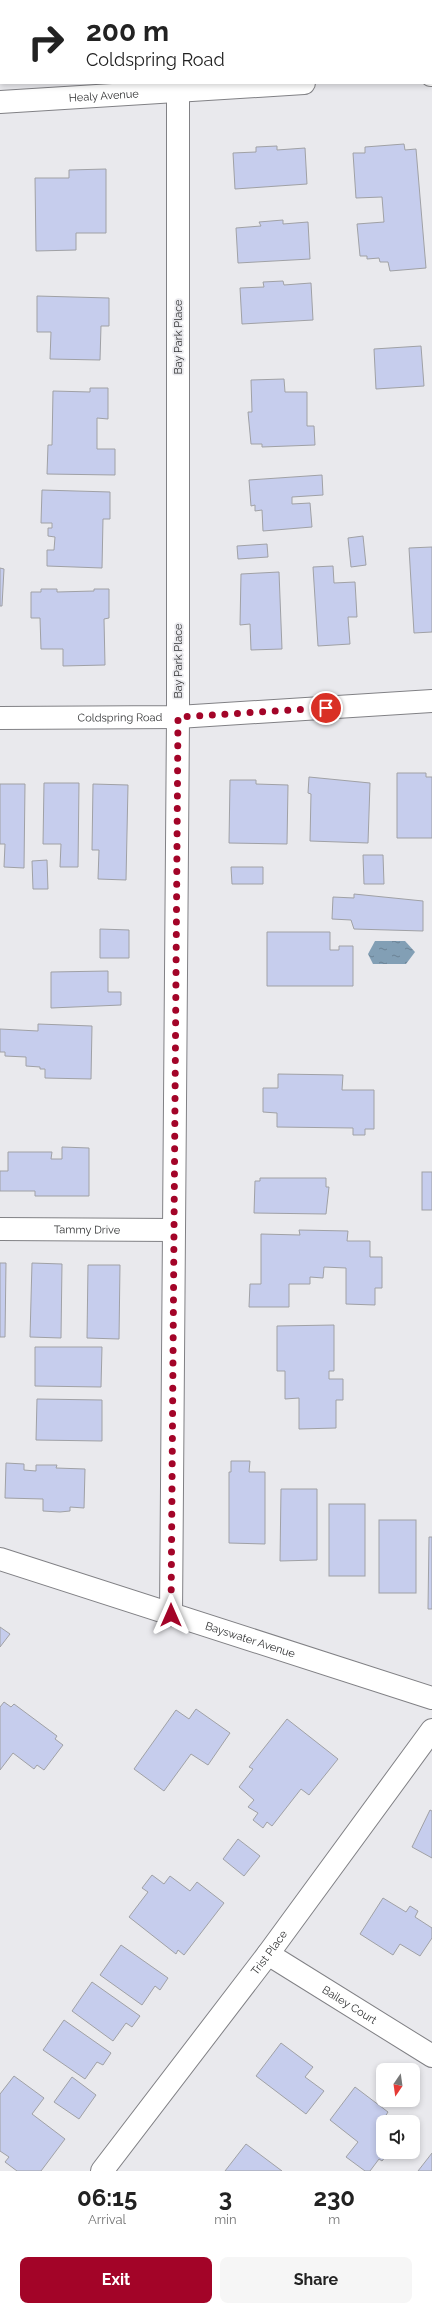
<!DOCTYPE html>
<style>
:root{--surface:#fff;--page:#f6f6f6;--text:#222;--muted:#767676;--accent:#a30428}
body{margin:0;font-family:Raleway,sans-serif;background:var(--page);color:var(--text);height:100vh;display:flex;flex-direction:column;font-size:15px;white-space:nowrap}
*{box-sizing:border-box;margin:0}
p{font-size:13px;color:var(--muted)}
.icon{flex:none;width:22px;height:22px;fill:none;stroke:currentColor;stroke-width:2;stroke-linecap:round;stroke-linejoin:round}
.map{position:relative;height:2171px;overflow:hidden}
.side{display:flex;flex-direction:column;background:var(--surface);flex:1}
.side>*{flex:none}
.banner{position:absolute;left:0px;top:0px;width:432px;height:84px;box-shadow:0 2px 6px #0003;background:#fff;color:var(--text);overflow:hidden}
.needle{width:26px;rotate:193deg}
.fabs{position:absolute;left:376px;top:2063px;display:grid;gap:8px}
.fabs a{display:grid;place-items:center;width:44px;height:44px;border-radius:8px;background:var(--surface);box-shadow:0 2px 6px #0003;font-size:20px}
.pin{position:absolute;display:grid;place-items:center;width:34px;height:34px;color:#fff;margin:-17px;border:2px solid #fff;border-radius:50%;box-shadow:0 1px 4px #0007}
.me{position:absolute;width:44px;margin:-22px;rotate:0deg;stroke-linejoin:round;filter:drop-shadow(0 0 3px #0008)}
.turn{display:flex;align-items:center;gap:14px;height:84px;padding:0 20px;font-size:18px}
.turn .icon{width:52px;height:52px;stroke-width:2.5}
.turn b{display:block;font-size:28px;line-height:34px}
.eta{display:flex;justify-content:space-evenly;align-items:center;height:68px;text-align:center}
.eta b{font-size:24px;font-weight:700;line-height:28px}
.cta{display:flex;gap:8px;margin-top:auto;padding:8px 20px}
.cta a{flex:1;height:46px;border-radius:8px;background:var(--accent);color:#fff;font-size:16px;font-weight:700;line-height:46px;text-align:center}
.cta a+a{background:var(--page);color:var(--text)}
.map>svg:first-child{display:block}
</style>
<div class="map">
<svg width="432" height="2171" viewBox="0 0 432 2171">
<defs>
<pattern id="water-ripples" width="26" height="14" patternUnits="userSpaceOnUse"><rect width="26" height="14" fill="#829fb5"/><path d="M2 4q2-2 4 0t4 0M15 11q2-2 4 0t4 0" fill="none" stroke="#6b8294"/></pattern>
</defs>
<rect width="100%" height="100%" fill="#e9e9ed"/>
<polygon fill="url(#water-ripples)" points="375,941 405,941 415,952 406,964 373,964 368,954"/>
<g fill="#c6cded" stroke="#a0a1a5">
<polygon points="0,0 52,0 52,1 1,1 0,26"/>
<rect x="175" y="0" width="67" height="1"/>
<polygon points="404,144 405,150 416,149 426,268 390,271 388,262 380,262 379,258 367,259 367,256 360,256 357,224 384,222 382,197 356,198 353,153 365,153 365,147"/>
<polygon points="277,146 277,150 305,148 307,184 235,189 233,153 256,152 256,147"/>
<polygon points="106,169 106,233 76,233 76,250 36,251 35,178 69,178 69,170"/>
<polygon points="283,220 283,224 308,222 310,259 238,263 236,228 261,226 259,222"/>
<polygon points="283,281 284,285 311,283 313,320 242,324 240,288 264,287 263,282"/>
<polygon points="37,296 109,298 109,326 101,326 100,360 50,359 51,332 37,332"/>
<polygon points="421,346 424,386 376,389 374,349"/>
<polygon points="284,379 285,392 307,392 307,426 314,426 315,445 262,447 262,444 251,444 248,412 252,412 251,380"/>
<polygon points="90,388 108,388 108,419 97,418 97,449 115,449 115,475 47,474 48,445 52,445 53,391 90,392"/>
<polygon points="322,475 323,495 292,497 292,504 310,503 312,527 263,531 262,510 255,511 255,505 251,506 249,480"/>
<polygon points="42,490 110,492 110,519 103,519 102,568 47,566 47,550 54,550 55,537 48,536 48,528 52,528 52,523 41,523"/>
<polygon points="363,536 366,565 351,567 348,538"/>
<polygon points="267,544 268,557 238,559 237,546"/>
<polygon points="432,547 432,632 414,633 409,548"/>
<polygon points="333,566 334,583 355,582 357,617 348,617 350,644 318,646 313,567"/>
<polygon points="0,568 4,569 2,606 0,606"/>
<polygon points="279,572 282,649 251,650 250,624 240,625 241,574"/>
<polygon points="41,589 57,589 57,592 94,591 94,589 109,589 109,618 104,619 105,665 63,666 63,649 41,649 40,618 31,618 31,592 41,592"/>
<polygon points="397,773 426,773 426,777 432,777 432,838 397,838"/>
<polygon points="309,777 370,783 368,843 310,841 311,794 308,793"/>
<polygon points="230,780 256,780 256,784 288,785 287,844 229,843"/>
<polygon points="44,783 79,783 78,867 60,867 61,844 43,844"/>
<polygon points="0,784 25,784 24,868 4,867 5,844 0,844"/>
<polygon points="93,784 128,785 126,880 98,879 99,850 92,850"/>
<polygon points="363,855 383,855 384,884 364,884"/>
<polygon points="47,860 48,889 33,889 32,861"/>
<polygon points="231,867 263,867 263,884 232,884"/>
<polygon points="354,894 423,901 423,931 354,929 351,920 332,919 333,897 354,898"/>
<polygon points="100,929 129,930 129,958 100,958"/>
<polygon points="267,932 330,932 330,950 339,950 339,946 353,946 353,986 267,986"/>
<polygon points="108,971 108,992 121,992 121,1005 51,1008 51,972"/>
<polygon points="38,1024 92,1026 91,1079 45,1078 45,1069 40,1069 40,1067 26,1066 26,1057 5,1056 5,1052 0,1052 0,1029 38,1031"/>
<polygon points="278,1074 343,1075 342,1090 374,1090 374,1129 365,1129 365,1135 353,1135 353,1128 277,1127 277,1113 263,1112 263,1088 278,1088"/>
<polygon points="62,1147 89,1148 89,1196 35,1196 35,1191 0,1191 0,1171 8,1171 8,1152 52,1152 51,1159 62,1159"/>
<rect x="422" y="1172" width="10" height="38"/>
<polygon points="260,1178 326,1178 326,1187 329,1187 326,1214 254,1213 255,1181 260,1181"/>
<polygon points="299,1230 348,1231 347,1241 370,1241 370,1257 382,1257 382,1288 375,1288 375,1305 346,1304 346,1268 324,1267 323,1278 310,1277 310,1284 289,1284 289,1307 249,1307 250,1284 261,1284 261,1234 300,1235"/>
<polygon points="0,1263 6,1263 5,1337 0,1337"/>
<polygon points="32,1263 62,1264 61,1338 30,1337"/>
<polygon points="88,1265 120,1265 119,1339 87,1338"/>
<polygon points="334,1325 334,1371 329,1371 329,1379 343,1379 343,1400 336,1400 336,1428 299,1429 299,1398 285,1399 285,1371 277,1371 277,1326"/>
<polygon points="35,1347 102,1347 101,1387 35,1386"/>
<polygon points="37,1399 102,1400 102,1441 36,1440"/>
<polygon points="231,1461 250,1461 249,1472 265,1472 265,1544 229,1543 229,1472 231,1472"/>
<polygon points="6,1463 24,1464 24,1470 36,1471 36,1465 57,1465 56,1468 85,1469 84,1508 70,1507 70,1511 60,1512 43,1511 43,1499 5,1498"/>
<polygon points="281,1489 317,1489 317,1560 280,1561"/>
<rect x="329" y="1504" width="36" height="72"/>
<rect x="379" y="1520" width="37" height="73"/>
<polygon points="429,1537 432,1537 432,1609 428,1609"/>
<polygon points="0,1627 10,1634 0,1647"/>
<polygon points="4,1702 11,1707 14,1704 57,1736 55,1739 63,1745 44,1770 37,1765 34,1769 13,1753 0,1770 0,1707"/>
<polygon points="196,1709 230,1733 208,1765 191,1754 164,1791 134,1769 176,1710 189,1719"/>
<polygon points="287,1719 338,1759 309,1795 301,1789 272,1826 267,1822 263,1828 253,1820 258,1813 248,1807 254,1800 239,1787 253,1769 249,1767"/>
<polygon points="430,1810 432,1811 432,1858 412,1847"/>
<polygon points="238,1839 260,1856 244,1876 223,1859"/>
<polygon points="152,1875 164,1884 170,1876 190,1891 197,1882 224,1903 184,1955 178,1950 176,1954 129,1917 148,1892 142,1888"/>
<polygon points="383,1898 406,1912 410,1906 418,1911 415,1917 432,1928 432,1938 420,1956 400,1944 393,1955 360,1934"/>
<polygon points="121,1945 168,1978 160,1990 155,1986 142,2005 100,1975"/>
<polygon points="92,1982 140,2016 132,2027 126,2023 113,2041 72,2011"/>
<polygon points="64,2020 111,2053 103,2065 97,2062 85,2079 43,2050"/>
<polygon points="281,2043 313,2067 305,2077 324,2091 306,2114 256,2076"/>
<polygon points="14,2076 44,2098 32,2114 65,2139 41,2171 17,2171 5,2162 9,2157 0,2151 0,2094"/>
<polygon points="72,2077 96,2095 79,2119 54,2102"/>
<polygon points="355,2087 388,2112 381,2123 383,2125 383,2152 389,2152 382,2161 379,2159 370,2171 365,2171 346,2157 358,2142 330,2120"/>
<polygon points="246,2144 282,2171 225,2171"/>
<polygon points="432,2153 432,2171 418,2171"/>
</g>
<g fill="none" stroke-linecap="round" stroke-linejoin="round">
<defs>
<g id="minor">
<polyline points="113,0 113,1"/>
<polyline points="431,75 432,75"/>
<path id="s1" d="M0,102L304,83"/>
<path id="s2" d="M0,718L178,717L432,701"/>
<path id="s3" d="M0,1229L174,1230"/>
<path id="s4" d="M0,1559L432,1698"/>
<polyline points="171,1615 178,717 178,91"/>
<path id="s5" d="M268,1954L432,2056"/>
<path id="s6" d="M102,2171L268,1954L432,1730"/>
</g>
</defs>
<use href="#minor" stroke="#818185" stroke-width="24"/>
<use href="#minor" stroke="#fff" stroke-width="22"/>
</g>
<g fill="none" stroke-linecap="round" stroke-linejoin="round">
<polyline stroke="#a30428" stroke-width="7" stroke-dasharray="0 12.6" points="171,1615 178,717 326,708"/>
</g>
<g text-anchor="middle" stroke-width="3.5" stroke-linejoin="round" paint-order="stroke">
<g font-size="11" fill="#323334" stroke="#e9e9ed">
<text dy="4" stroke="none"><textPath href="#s1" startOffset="104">Healy Avenue</textPath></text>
<text transform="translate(178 337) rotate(-90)" y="4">Bay Park Place</text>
<text transform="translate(178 661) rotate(-90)" y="4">Bay Park Place</text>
<text dy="4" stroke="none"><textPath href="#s2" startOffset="120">Coldspring Road</textPath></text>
<text dy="4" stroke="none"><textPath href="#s3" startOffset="87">Tammy Drive</textPath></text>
<text dy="4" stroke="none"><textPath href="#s4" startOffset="263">Bayswater Avenue</textPath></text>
<text dy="4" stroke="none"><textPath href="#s6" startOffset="275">Trist Place</textPath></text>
<text dy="4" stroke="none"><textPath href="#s5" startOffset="96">Bailey Court</textPath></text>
</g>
</g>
</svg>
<div class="fabs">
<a><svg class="needle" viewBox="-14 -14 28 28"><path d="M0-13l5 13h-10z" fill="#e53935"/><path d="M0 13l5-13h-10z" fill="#767676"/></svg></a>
<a><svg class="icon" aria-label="sound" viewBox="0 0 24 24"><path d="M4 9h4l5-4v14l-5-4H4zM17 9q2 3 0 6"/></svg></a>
</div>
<div class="pin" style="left:326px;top:708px;background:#d93025"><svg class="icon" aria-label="arrive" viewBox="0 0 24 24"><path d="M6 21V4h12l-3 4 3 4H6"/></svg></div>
<svg class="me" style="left:171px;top:1615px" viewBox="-20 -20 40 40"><path d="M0-17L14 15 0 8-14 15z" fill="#a30428" stroke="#fff" stroke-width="4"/></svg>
<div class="banner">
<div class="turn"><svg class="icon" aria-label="right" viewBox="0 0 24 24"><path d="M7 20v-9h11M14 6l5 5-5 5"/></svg><div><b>200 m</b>Coldspring Road</div></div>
</div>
</div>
<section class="side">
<div class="eta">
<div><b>06:15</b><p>Arrival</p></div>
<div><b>3</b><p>min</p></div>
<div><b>230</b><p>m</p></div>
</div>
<div class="cta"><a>Exit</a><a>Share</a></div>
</section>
